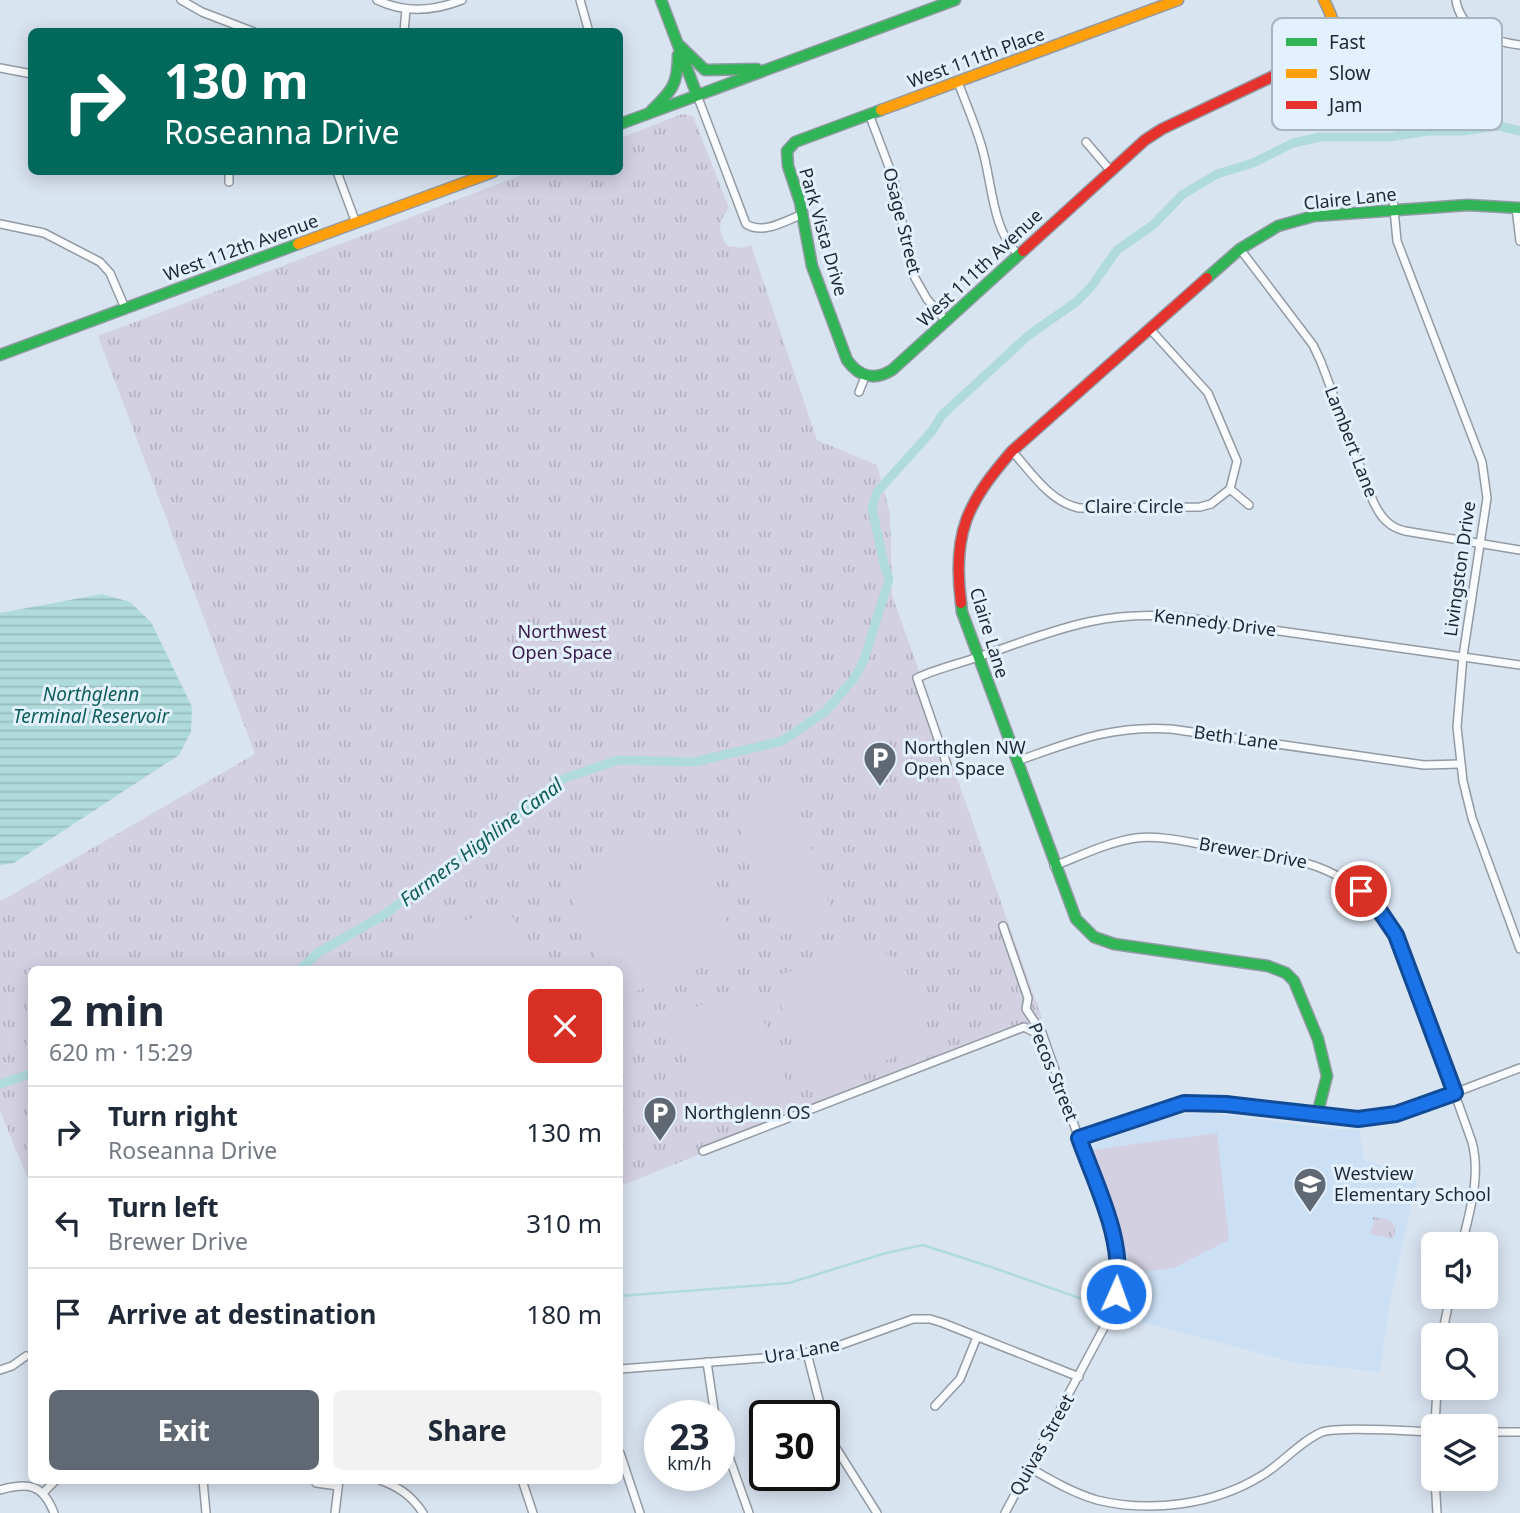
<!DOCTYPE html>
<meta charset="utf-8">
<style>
:root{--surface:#fff;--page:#f2f2f3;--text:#1f2937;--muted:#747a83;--line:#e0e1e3;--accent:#606973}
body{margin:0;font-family:"Noto Sans",sans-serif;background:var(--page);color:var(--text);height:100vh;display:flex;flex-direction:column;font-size:26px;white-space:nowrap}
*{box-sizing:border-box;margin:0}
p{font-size:23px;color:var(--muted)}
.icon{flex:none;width:38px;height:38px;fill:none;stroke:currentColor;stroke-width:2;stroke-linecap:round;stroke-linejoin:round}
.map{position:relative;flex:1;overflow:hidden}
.panel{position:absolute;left:28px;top:966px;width:595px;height:518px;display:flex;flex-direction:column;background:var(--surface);border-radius:10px;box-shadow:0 4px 18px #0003}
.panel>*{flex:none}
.guide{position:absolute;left:28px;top:28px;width:595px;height:147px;border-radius:10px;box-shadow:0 4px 18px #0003;background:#00695c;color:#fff;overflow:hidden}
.fabs{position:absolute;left:1421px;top:1232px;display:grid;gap:14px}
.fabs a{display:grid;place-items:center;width:77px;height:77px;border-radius:10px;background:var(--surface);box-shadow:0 4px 18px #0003;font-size:35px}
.speed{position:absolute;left:644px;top:1400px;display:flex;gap:14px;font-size:35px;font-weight:700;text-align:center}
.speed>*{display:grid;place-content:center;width:91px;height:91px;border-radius:50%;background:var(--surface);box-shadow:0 4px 18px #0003;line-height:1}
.speed small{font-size:18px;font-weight:400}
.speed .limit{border:4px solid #111;border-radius:10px;background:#fff;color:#111}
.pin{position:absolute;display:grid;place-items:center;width:60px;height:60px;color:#fff;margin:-30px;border:4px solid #fff;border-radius:50%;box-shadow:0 2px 7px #0007}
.me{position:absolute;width:77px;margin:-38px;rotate:2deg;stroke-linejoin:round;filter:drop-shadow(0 0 5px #0008)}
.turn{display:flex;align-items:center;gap:24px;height:147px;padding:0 21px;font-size:32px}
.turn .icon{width:91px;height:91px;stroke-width:2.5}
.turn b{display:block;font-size:49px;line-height:60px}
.round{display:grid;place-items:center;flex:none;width:74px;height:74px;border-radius:10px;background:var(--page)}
.summary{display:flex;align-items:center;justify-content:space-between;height:119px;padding:0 21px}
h1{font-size:42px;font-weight:700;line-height:52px}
.primary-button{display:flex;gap:14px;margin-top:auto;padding:14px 21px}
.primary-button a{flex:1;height:80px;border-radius:10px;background:var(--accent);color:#fff;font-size:28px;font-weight:700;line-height:80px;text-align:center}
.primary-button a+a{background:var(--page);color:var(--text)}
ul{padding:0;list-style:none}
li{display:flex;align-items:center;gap:21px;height:91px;padding:0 21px;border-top:2px solid var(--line)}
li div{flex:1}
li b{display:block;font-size:26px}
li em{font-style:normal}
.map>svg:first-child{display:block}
</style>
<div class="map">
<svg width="1520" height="1513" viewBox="0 0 1520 1513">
<defs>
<pattern id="park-tufts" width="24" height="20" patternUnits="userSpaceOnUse" patternTransform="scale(1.75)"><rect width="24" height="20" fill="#d3d0e2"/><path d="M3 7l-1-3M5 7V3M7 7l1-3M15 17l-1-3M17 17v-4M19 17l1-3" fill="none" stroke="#b5b3c2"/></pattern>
<pattern id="water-rules" width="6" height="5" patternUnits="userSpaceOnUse" patternTransform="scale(1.75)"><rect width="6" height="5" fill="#b0dbdb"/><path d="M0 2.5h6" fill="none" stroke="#97bcbc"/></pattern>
</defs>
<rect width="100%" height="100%" fill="#d9e4f1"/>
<polygon fill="#cce0f5" points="1205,1112 1333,1129 1359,1129 1364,1160 1398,1171 1408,1169 1417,1180 1389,1306 1380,1372 1297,1363 1119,1316 1123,1308 1126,1290 1122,1235 1091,1150 1093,1145 1156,1121 1178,1115"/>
<g fill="url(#park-tufts)">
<path d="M682,114L693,116L729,208C718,222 717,231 728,246L743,248L751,245L817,440L877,465L890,513L892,595L1042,1018L620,1186V970H32L31,1186L0,1111V900H3L255,754L98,336L530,172H620V138Z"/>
<polygon points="1375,1217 1389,1220 1396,1227 1393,1239 1370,1234 1374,1221 1372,1218"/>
</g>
<g fill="#d3d0e2">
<polygon points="791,788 834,918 776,937 733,807"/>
<polygon points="694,824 734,943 728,958 620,997 620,970 599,969 574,901 594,859"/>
<polygon points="507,906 538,969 405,969 420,937"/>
<polygon points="869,941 905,966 933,1043 811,1088 773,984 775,977"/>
<polygon points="747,988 753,991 792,1096 711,1126 671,1016"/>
<polygon points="1217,1133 1229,1240 1174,1268 1132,1273 1122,1235 1091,1150"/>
</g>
<polygon fill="url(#water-rules)" points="102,594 130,602 151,622 192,707 191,732 179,755 14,863 0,865 0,613"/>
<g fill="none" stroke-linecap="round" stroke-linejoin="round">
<polyline stroke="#b0dbdb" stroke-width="2.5" points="620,1296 789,1283 886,1253 923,1245 994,1268 1099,1305"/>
<g stroke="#b0dbdb" stroke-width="9">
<polyline points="299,970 319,952 384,915 565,778 618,760 694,762 782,741 826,711 855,677 864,660 889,579 884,564 872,508 877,492 932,431 942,415 1029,335 1076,302 1091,287 1117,250 1153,225 1182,195 1217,174 1253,163 1293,143 1320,137 1389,137 1429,131 1463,131 1499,126 1520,131"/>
<polyline points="0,1084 32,1073"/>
</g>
<defs>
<g id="street">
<polyline points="181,0 202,12 254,32"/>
<path d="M377,0C406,14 434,11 462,0"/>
<polyline points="580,0 589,32"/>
<path d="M1456,0C1460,30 1494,42 1520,45"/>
<polyline points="404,32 406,9"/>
<polyline points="0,68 32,74"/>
<path d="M958,82C966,104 976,126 982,148C992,181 992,231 1018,254"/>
<path d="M697,95L746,224C763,235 785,221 803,214"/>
<polyline points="869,114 894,180 909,259 915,278 927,299 946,321"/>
<polyline points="1086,142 1110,170"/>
<polyline points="337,172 356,223"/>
<polyline points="229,182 229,172"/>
<polyline points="1393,199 1397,241 1482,462 1487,498 1463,656 1457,727 1463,781 1472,818 1520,949"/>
<polyline points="1516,208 1520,241"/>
<polyline points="0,224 44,233 100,262 110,273 125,308"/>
<path d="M1240,249L1313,345L1321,362L1373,501C1380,516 1388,527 1405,531L1520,550"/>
<polyline points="859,392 865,377"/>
<path d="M1012,451C1031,472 1050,502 1079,508L1200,507L1211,504L1230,489L1237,461L1208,393L1150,329"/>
<polyline points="1230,489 1249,505"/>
<path d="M1017,761C1072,742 1111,725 1171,729L1424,765L1460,764"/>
<path d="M947,765L917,678C936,669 958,664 978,657C1052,632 1100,609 1181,617L1520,665"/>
<path d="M1054,866C1080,856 1108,842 1136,838C1160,835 1187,842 1211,846C1291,857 1362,862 1401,944L1472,1142C1481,1176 1470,1210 1462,1244"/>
<path d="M1003,926L1028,998L1026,1009L1042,1033L1113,1236C1119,1266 1118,1291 1108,1320L1005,1513"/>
<polyline points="1079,1138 1184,1103 1226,1104 1346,1118 1377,1118 1404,1112 1520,1068"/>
<polyline points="703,1151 1024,1027 1042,1036"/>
<polyline points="1442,1335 1450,1297"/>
<polyline points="807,1353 823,1416"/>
<polyline points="707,1362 715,1416"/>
<polyline points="620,1369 791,1356 835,1347 913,1319 930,1319 943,1323 1079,1377"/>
<polyline points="0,1370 12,1366 26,1356"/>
<polyline points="935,1406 960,1379 977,1337"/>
<polyline points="824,1420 836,1448 877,1513"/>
<polyline points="1435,1426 1437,1388"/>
<polyline points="719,1429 749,1513"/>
<polyline points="1486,1432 1520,1432"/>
<polyline points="620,1453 640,1513"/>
<path d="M1030,1468C1051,1480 1073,1493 1097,1500C1150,1513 1214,1505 1261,1476C1282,1464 1299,1442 1322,1432C1339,1426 1411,1431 1433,1432"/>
<polyline points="1435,1479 1437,1513"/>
<polyline points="203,1480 206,1513"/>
<path d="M380,1480C399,1487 412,1496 423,1513"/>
<polyline points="522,1480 533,1513"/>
<polyline points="316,1483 338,1486"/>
<path d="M0,1490C28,1482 43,1484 54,1513"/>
<polyline points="43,1493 56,1480"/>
<polyline points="335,1513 339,1480"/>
</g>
<g id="fast">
<polyline points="661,0 697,95"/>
<polyline points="680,46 705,70 757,69"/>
<path d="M652,110C672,91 678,84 678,55"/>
<path d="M881,110L795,142L787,151L788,166L800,202L812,266L847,360C859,377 874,381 892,370L1023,251"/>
<polyline points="620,124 955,0"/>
<polyline points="1207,278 1240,249 1278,226 1314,216 1468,205 1520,208"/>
<polyline points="0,355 298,244"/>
<polyline points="961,603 962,612 1076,919 1094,937 1114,944 1268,966 1286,973 1294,981 1318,1039 1327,1076 1317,1115"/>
</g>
<g id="slow">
<path d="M1280,73L1329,53C1343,37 1332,17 1324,0"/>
<polyline points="881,110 1178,0"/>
<polyline points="298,244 493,172"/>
</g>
<g id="jam">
<polyline points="1023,251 1145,140 1162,129 1280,73"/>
<path d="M961,603C952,533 967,503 1012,451L1207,278"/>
</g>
</defs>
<use href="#street" stroke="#929aa4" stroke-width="10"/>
<use href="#fast" stroke="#929aa4" stroke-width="13"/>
<use href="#slow" stroke="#929aa4" stroke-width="13"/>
<use href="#jam" stroke="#929aa4" stroke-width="13"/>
<use href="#street" stroke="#f9fbfd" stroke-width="7"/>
<use href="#fast" stroke="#30b455" stroke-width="10"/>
<use href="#slow" stroke="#ff9f0a" stroke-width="10"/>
<use href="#jam" stroke="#e5322d" stroke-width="10"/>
</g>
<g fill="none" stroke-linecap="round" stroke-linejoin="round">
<defs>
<path id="route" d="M1116,1294C1126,1242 1096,1186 1079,1138L1184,1103L1226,1104L1358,1119L1396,1114L1455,1093L1396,935L1375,904L1361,891"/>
</defs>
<use href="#route" stroke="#114b97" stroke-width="18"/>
<use href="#route" stroke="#1a73e8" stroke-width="12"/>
</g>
<defs>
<symbol id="parking-pin" viewBox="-11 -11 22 30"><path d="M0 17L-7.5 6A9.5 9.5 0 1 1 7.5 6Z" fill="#606973" stroke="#e3f0fe"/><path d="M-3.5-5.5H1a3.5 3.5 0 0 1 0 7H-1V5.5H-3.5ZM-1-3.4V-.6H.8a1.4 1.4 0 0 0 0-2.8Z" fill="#fff"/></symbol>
<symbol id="school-pin" viewBox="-11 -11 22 30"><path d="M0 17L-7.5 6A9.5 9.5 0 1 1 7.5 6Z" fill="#606973" stroke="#e3f0fe"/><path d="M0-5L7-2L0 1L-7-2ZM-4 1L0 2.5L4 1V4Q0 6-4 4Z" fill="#fff"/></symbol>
</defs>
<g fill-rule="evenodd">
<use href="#parking-pin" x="861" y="739" width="38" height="52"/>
<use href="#parking-pin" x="641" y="1094" width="38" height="52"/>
<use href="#school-pin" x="1291" y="1165" width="38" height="52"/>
</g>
<g text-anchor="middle" stroke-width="6" stroke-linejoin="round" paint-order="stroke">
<g font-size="18" fill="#1f272f" stroke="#e3f0fe">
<text transform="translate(976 58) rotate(-20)" y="6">West 111th Place</text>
<text transform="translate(1350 199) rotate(-6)" y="6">Claire Lane</text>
<text transform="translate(902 221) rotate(76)" y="6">Osage Street</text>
<text transform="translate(823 232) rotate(74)" y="6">Park Vista Drive</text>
<text transform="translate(241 248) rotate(-20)" y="6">West 112th Avenue</text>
<text transform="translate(980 268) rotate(-43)" y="6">West 111th Avenue</text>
<text transform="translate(1351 442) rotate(69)" y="6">Lambert Lane</text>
<text x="1134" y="513">Claire Circle</text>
<text transform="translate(1460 569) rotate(-82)" y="6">Livingston Drive</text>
<text transform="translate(1215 623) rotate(7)" y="6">Kennedy Drive</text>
<text transform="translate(989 633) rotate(73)" y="6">Claire Lane</text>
<text transform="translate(1236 738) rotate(8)" y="6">Beth Lane</text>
<text transform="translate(1253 853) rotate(10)" y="6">Brewer Drive</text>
<text transform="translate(1053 1072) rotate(68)" y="6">Pecos Street</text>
<text transform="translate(802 1351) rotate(-10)" y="6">Ura Lane</text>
<text transform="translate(1042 1445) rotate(-61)" y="6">Quivas Street</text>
</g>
<g font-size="18" fill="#391a48" stroke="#e3f0fe">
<text x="562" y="638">Northwest<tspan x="562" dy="21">Open Space</tspan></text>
</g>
<g font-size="18" fill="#1f272f" stroke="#e3f0fe" text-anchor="start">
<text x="904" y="754">Northglen NW<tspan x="904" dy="21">Open Space</tspan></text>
<text x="684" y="1119">Northglenn OS</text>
<text x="1334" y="1180">Westview<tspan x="1334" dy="21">Elementary School</tspan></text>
</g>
<g font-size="19" font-style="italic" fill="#0f5d59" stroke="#e3f0fe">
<text x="91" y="701">Northglenn<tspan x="91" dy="22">Terminal Reservoir</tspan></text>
<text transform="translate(481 842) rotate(-37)" y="7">Farmers Highline Canal</text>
</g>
</g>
<rect x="1272" y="18" width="230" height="112" rx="10" fill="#e3f0fe" stroke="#a8b4c0" stroke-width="2"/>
<rect x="1286" y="38" width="31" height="8" fill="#30b455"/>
<rect x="1286" y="69" width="31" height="9" fill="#ff9f0a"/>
<rect x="1286" y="101" width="31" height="8" fill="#e5322d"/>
<g font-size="19" fill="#1f272f">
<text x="1329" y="49">Fast</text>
<text x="1329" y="80">Slow</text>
<text x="1329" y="112">Jam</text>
</g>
</svg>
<div class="fabs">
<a><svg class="icon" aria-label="sound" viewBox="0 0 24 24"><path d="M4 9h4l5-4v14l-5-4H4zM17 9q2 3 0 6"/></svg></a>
<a><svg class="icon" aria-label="search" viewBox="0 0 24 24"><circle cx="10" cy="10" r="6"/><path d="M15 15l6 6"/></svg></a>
<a><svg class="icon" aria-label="layers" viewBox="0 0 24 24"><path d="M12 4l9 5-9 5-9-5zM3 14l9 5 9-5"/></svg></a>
</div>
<div class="speed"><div>23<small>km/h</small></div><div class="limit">30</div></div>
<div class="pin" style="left:1361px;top:891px;background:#d93025"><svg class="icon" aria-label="arrive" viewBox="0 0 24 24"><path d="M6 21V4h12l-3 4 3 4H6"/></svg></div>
<svg class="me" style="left:1116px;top:1294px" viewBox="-20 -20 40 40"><circle r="17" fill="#1a73e8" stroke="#fff" stroke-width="3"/><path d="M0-11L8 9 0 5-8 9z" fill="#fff"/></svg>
<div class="guide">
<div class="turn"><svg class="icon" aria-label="right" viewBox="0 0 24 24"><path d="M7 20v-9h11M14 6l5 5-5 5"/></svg><div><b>130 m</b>Roseanna Drive</div></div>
</div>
<section class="panel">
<div class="summary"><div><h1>2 min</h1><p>620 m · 15:29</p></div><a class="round" style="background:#d93025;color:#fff"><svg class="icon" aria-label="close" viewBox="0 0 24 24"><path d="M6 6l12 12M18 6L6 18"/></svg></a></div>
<ul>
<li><svg class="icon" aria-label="right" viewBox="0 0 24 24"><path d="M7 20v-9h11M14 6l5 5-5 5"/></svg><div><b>Turn right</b><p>Roseanna Drive</p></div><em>130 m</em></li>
<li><svg class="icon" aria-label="left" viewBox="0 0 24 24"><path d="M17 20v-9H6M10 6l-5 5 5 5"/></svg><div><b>Turn left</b><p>Brewer Drive</p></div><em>310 m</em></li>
<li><svg class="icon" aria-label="arrive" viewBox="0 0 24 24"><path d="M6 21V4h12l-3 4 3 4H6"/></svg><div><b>Arrive at destination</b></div><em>180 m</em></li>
</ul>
<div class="primary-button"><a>Exit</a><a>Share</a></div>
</section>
</div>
